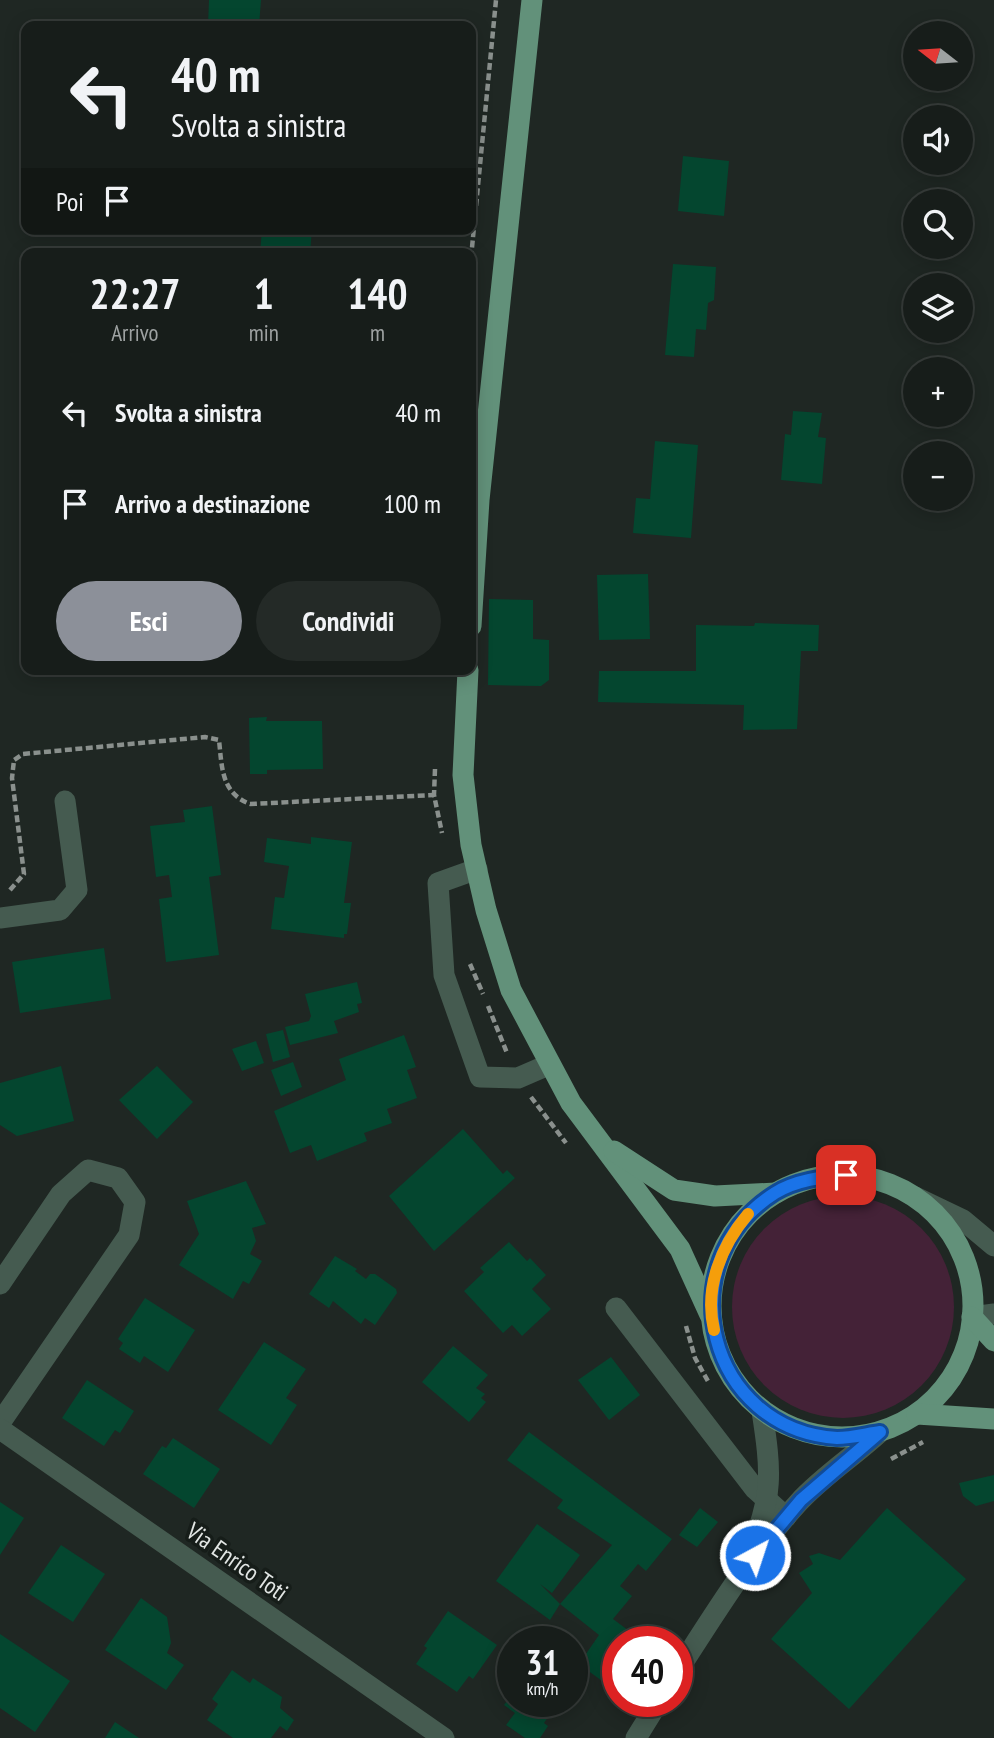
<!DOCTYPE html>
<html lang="it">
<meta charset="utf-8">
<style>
:root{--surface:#171d1a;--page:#242a27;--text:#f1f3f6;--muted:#9ea2a2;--line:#363b39;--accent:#8c9099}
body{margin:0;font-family:"PT Sans Narrow",sans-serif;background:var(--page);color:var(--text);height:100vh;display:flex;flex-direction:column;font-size:26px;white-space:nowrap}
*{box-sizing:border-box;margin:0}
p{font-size:23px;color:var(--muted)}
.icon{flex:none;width:38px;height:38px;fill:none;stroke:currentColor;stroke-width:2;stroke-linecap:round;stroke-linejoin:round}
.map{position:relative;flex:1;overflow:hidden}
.drawer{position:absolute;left:21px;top:248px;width:455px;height:427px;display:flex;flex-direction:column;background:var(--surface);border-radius:14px;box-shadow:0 4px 18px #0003,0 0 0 2px var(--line)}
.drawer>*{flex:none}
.hud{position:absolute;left:21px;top:21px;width:455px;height:214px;border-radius:14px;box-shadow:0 4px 18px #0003,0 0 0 2px var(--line);background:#171d1a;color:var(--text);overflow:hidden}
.needle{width:46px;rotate:287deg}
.buttons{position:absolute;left:903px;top:21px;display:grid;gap:14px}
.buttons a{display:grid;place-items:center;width:70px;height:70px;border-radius:50%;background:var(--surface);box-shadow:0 4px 18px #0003,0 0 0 2px var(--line);font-size:35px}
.speed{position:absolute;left:497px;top:1626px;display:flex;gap:14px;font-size:35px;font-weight:700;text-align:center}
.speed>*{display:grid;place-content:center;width:91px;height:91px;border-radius:50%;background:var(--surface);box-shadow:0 4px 18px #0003,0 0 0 2px var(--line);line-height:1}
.speed small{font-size:18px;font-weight:400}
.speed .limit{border:10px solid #d22;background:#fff;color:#111}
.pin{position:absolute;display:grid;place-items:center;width:60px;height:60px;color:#fff;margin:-30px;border-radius:14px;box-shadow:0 4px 10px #0006}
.me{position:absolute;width:77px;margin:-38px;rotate:40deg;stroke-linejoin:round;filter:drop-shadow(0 0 5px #0008)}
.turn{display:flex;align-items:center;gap:24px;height:147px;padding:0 35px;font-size:32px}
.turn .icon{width:91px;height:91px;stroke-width:2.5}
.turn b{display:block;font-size:49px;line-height:60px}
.then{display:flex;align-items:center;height:66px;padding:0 35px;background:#0003;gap:14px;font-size:26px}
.eta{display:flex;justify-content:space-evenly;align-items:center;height:119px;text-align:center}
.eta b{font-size:42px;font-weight:600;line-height:49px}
.primary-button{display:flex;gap:14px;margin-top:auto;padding:14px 35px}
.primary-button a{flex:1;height:80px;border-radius:42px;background:var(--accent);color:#fff;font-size:28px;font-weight:600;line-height:80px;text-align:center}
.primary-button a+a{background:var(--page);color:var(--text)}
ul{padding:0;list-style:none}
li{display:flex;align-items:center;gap:21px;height:91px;padding:0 35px}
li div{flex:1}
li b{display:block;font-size:26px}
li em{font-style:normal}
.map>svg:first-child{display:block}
</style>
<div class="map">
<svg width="994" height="1738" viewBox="0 0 994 1738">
<rect width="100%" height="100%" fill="#1f2723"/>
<circle fill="#442237" cx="843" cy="1307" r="111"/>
<g fill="#04462f">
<polygon points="209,0 261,0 259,26 208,26"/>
<polygon points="683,156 729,161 724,216 678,211"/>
<polygon points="262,229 312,229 310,254 260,254"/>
<polygon points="673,264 716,267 714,300 708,303 706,330 696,329 694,357 665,355"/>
<polygon points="793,411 822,413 818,437 826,438 822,484 781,480 785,434 791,435"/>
<polygon points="655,441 698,445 691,538 633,533 636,498 650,499"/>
<polygon points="648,574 650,639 599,640 597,575"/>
<polygon points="489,599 533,600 533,639 549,640 549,680 541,686 488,685"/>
<polygon points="755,623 819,625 818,651 801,651 797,729 743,730 744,705 598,702 599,671 696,671 696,625 754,626"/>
<polygon points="267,717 266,721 322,721 323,769 267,770 267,774 250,774 249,718"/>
<polygon points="212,806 221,875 209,877 219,955 166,962 159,899 172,897 169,875 156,877 150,826 185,822 183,810"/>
<polygon points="311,837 352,842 344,903 351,903 347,934 344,934 344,938 271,929 275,897 284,898 289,866 264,862 267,838 311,844"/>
<polygon points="104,948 111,999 20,1013 12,962"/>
<polygon points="357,982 362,1003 357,1004 359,1012 334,1021 338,1033 290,1045 285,1027 309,1021 311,1016 305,994"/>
<polygon points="283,1030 290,1057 273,1062 266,1034"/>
<polygon points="404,1035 416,1067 407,1070 417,1098 387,1109 392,1123 364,1133 367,1141 317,1161 311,1145 290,1153 274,1111 346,1080 339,1059"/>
<polygon points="256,1041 264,1063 242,1071 232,1049"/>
<polygon points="293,1062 302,1087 281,1096 271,1070"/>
<polygon points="61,1066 74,1121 17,1136 0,1125 0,1083"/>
<polygon points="157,1066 193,1102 157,1139 119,1100"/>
<polygon points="463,1129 503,1174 507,1170 515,1178 434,1251 389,1196"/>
<polygon points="246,1181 266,1224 252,1228 256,1241 250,1254 262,1261 249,1284 243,1281 233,1299 179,1265 199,1234 187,1201"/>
<polygon points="509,1242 527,1261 530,1258 546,1275 532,1289 551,1309 522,1336 512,1325 503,1333 464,1291 484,1272 480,1268"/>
<polygon points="335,1256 357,1269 355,1271 366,1279 370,1274 375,1274 396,1289 397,1293 375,1325 365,1318 361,1324 333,1301 329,1308 309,1294"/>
<polygon points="145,1298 195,1330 168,1372 144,1356 140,1363 119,1349 123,1343 118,1339"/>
<polygon points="264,1342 306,1369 286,1398 297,1405 271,1445 218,1410"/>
<polygon points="453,1346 488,1375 476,1388 485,1394 481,1398 486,1402 469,1422 422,1382"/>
<polygon points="611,1357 640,1395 609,1420 578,1380"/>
<polygon points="87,1380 134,1411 120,1433 115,1430 104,1446 62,1418"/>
<polygon points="529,1432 672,1539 646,1571 638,1564 620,1586 632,1596 613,1619 644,1642 618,1642 618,1683 613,1689 579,1664 599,1635 560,1604 612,1545 557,1508 563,1500 507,1460"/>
<polygon points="173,1438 220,1469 194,1508 143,1474 162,1446 166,1448"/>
<polygon points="994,1475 994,1501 976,1506 963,1496 959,1483"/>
<polygon points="0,1502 24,1518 0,1555"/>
<polygon points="700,1508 718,1522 697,1547 679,1535"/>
<polygon points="887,1508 966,1579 849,1709 771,1639 812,1593 799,1573 813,1564 809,1556 819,1553 840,1560"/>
<polygon points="537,1524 580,1555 552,1593 540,1584 560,1604 550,1620 496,1581"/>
<polygon points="61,1545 105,1574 73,1622 28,1593"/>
<polygon points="141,1598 167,1617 171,1643 167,1653 184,1665 166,1690 105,1650"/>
<polygon points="448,1611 497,1645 473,1679 469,1676 457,1692 416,1664 427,1648 424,1646"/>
<polygon points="0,1634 70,1681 35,1732 0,1708"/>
<polygon points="232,1670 250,1683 253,1678 282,1697 280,1708 294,1720 287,1731 280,1726 271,1738 233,1738 207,1720 218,1704 212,1699"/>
<polygon points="513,1693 513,1701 571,1701 562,1714 554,1708 544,1723 548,1726 540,1738 525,1738 506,1725 515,1713 504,1705"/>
<polygon points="115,1722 139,1738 105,1738"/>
</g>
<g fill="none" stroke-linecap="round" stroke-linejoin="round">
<g stroke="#8a908d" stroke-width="4.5" stroke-dasharray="7 3.5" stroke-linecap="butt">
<polyline points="471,258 496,0"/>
<polyline points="435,769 434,795 442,833"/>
<path d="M10,890L24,874L12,778L14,760L23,754L205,737L219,740C222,767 221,793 250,804L434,795"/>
<polyline points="470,964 483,994"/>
<polyline points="488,1006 507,1053"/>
<polyline points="531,1097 566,1143"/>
<polyline points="686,1326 695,1358 709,1383"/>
<polyline points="891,1459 923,1442"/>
</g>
<g stroke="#455b50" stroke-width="21">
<polyline points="477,869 438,883 444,975 480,1077 518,1078 548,1065"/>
<polyline points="0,918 60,910 77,890 65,801"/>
<polyline points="915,1197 963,1220 994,1246"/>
<polyline points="0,1284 61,1194 88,1170 118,1178 135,1202 129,1235 0,1423"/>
<polyline points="616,1308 755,1489 786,1517"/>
<polyline points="972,1317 994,1314"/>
<polyline points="0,1429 444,1738"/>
<path d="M749,1553C774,1497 771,1470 762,1411"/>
<path d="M677,1672C715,1613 751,1554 799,1502C823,1476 854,1456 880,1432"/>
<polyline points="636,1738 659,1701"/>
</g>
<g stroke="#62917a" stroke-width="21">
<polyline points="471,626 479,500 532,0"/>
<polyline points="468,670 463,775 471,845 486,910 511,990 571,1103 680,1249 710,1315"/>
<polyline points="614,1151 674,1190 715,1196 776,1193"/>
<circle cx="842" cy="1306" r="131"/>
<polyline points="972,1317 994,1341"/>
<polyline points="917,1414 994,1419"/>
</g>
</g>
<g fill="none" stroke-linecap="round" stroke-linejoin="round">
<defs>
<path id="route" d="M755,1555L801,1500L880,1432C866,1434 851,1438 837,1438C708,1430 665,1263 775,1193C796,1180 822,1177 846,1175"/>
</defs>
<use href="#route" stroke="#114b97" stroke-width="18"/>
<use href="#route" stroke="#1a73e8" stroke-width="12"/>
<path stroke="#f59e0b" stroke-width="12" d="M714,1330C704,1288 721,1246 748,1214"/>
</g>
<g text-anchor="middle" stroke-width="7" stroke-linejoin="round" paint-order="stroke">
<g font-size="24" fill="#e2e6e4" stroke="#161d19">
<text transform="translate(237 1562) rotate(35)" y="8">Via Enrico Toti</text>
</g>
</g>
</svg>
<div class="buttons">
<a><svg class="needle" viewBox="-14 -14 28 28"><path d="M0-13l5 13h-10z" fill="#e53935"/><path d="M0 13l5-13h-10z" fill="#9ea2a2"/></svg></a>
<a><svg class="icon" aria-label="sound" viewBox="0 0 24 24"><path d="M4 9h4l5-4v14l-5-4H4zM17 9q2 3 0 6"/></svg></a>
<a><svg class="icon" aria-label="search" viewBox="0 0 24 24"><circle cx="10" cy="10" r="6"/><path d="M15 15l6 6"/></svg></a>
<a><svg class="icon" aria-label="layers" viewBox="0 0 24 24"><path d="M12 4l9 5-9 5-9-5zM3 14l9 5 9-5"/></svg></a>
<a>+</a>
<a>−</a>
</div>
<div class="speed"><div>31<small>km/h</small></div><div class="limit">40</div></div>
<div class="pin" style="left:846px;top:1175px;background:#d93025"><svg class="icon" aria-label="arrive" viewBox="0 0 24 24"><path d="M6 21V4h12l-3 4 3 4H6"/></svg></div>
<svg class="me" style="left:755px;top:1555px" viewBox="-20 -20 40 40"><circle r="17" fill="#1a73e8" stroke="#fff" stroke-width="3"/><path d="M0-11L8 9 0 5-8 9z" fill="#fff"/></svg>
<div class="hud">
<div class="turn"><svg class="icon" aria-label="left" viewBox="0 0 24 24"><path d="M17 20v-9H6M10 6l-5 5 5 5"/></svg><div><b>40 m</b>Svolta a sinistra</div></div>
<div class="then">Poi<svg class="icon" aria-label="arrive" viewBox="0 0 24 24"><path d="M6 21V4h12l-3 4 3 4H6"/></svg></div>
</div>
<section class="drawer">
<div class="eta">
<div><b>22:27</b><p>Arrivo</p></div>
<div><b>1</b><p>min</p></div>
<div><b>140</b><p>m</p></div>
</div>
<ul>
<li><svg class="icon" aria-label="left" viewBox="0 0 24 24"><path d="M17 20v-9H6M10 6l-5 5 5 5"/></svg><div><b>Svolta a sinistra</b></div><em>40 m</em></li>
<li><svg class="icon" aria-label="arrive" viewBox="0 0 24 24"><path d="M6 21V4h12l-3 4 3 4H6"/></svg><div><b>Arrivo a destinazione</b></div><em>100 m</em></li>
</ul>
<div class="primary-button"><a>Esci</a><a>Condividi</a></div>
</section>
</div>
